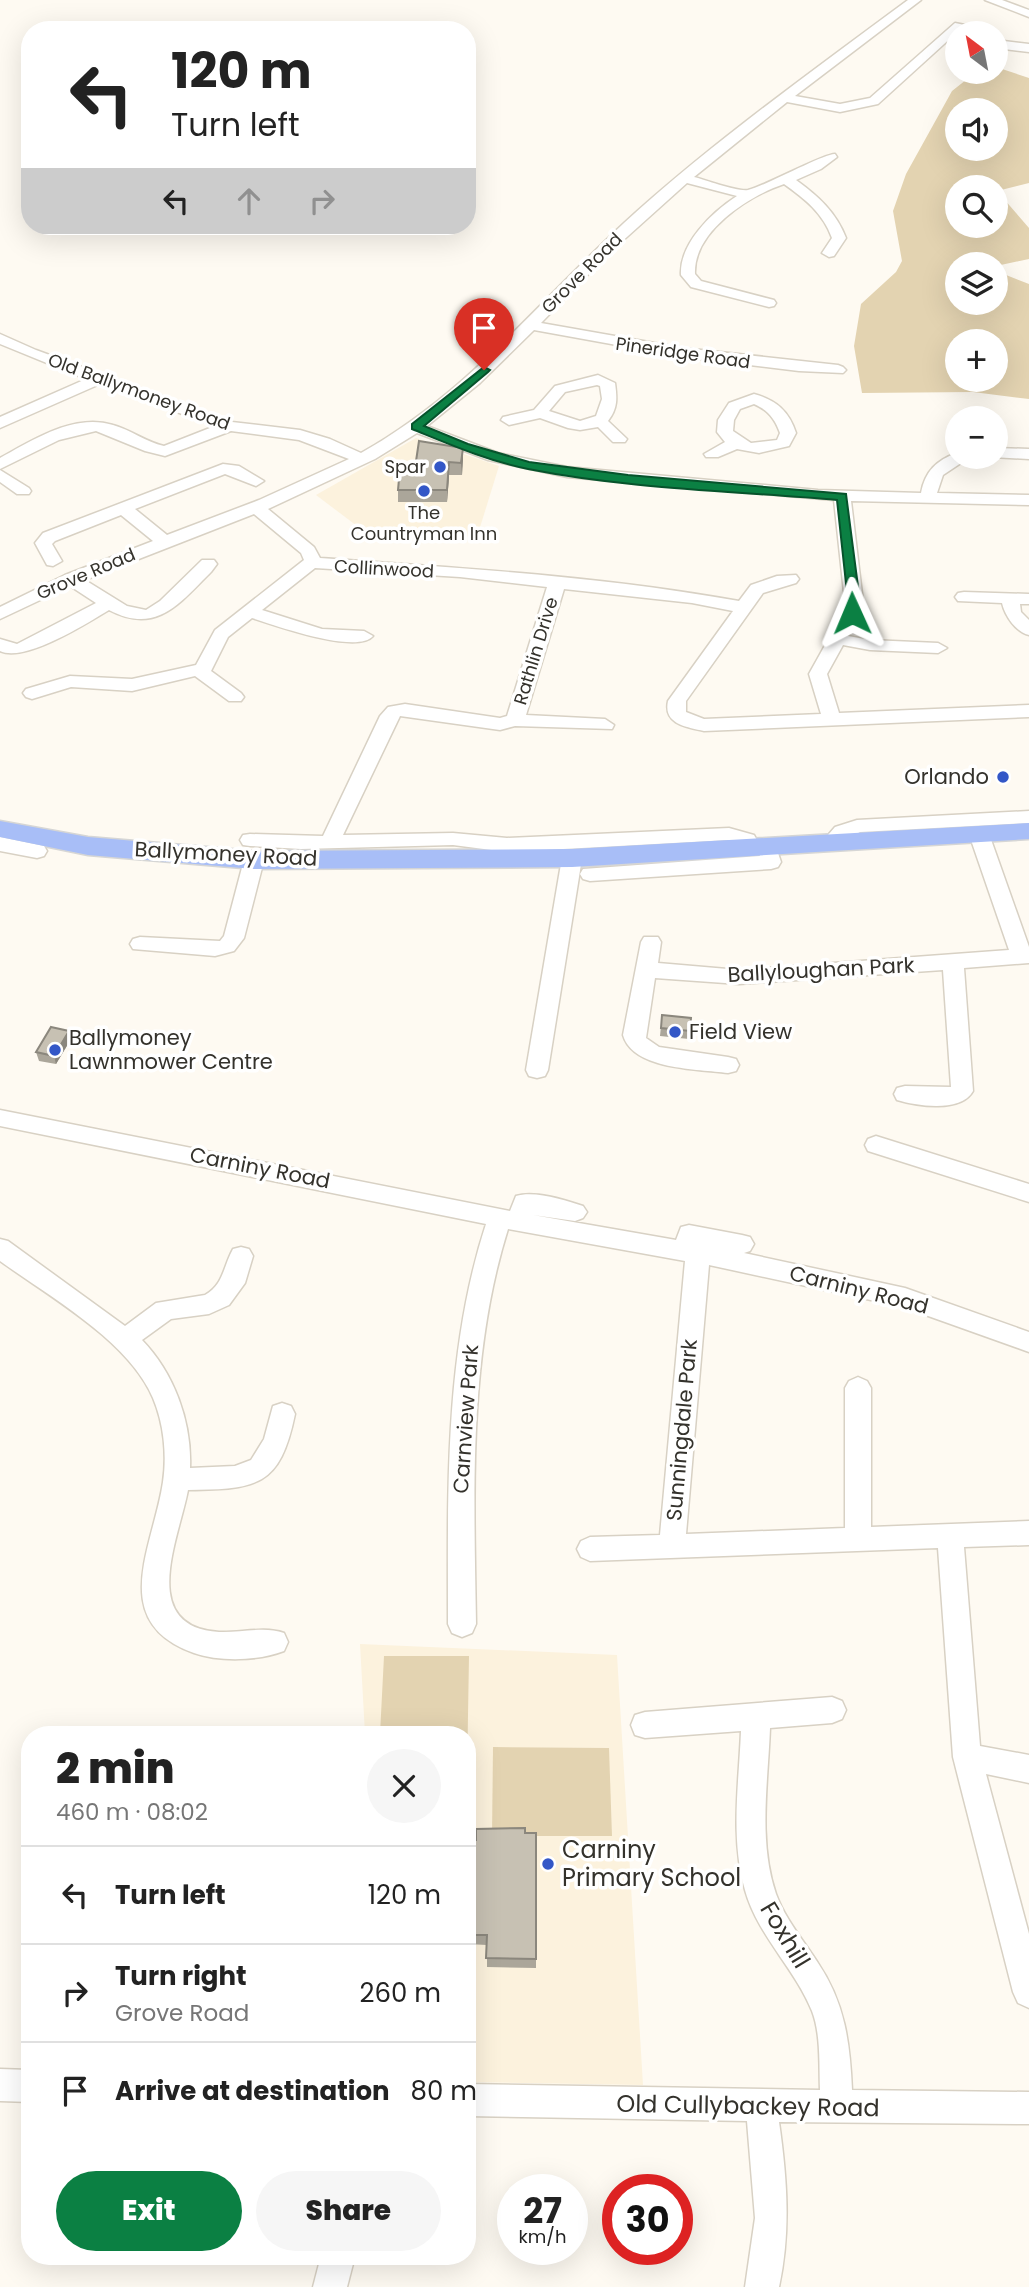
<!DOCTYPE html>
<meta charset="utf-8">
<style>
:root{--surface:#fff;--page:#f6f6f6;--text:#222;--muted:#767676;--line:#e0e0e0;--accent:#0b8043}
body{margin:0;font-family:Poppins,sans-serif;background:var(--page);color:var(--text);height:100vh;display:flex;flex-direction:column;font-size:26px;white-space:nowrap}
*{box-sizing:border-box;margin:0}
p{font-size:23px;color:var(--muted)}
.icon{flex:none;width:38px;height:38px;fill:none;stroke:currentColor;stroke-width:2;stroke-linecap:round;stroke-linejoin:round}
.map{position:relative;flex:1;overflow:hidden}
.details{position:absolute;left:21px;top:1726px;width:455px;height:539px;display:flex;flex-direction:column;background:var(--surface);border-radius:28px;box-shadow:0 7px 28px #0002}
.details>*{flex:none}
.hud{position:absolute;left:21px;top:21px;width:455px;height:214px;border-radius:28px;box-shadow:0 7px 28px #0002;background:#fff;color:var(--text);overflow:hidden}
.needle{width:46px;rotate:328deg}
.controls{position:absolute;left:945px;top:21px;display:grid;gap:14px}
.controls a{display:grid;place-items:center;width:63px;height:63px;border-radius:50%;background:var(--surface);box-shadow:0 7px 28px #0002;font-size:35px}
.speed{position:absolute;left:497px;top:2174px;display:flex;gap:14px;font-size:35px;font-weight:700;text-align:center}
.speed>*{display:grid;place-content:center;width:91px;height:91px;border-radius:50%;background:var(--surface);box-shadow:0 7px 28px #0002;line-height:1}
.speed small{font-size:18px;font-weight:400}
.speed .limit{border:10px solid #d22;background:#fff;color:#111}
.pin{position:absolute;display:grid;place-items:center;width:60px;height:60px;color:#fff;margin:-72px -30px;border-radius:50% 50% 50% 0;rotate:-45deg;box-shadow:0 0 7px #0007}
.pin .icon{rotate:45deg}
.me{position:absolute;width:77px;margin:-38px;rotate:359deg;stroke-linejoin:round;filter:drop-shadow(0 0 5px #0008)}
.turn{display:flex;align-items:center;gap:24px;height:147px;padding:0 35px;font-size:32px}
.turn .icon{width:91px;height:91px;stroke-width:2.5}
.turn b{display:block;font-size:49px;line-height:60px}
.lanes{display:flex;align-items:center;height:66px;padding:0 35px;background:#0003;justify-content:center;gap:35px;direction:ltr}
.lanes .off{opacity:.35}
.round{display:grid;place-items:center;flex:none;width:74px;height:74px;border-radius:37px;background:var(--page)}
.headline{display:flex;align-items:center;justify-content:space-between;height:119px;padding:0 35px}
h1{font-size:42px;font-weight:800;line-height:52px}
.action{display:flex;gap:14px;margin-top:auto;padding:14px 35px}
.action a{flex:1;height:80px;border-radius:42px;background:var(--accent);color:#fff;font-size:28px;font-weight:800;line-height:80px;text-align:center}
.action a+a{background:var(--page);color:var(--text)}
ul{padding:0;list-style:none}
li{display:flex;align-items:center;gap:21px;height:98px;padding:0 35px;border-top:2px solid var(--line)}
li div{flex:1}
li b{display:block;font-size:26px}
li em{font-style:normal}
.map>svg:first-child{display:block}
</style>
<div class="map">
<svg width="1029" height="2287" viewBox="0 0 1029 2287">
<rect width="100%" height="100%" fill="#fefaf2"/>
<g fill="#fcf2dd">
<polygon points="416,438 499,466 477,537 365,532 316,495"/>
<polygon points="360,1644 617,1655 643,2085 467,2082 467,1734 365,1734"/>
</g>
<g fill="#e3d3b1" fill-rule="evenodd">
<path d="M996,67L1029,78V183L997,191L1029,228V259L996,266L957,264V303H996V271L1029,284V399L973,392L862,393L854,346L861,304L896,272L902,261L893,211L906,174L952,91L976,72H996ZM957,110H996V149H957ZM957,187H996V226H957ZM957,341H996V380H957Z"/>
<polygon points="384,1656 469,1656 467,1775 467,1734 380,1734"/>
<polygon points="493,1747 609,1748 612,1836 492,1836"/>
</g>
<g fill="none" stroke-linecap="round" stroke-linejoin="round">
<defs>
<g id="minor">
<path d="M908,0H921L795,96L840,104L870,98L955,23L965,25L878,104L840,112L787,102L694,177C706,180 738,192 748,190C765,186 825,153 835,154L837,157L821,169L796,180C818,196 836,212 846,238L834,256L829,257L822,253L832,238C823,213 805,199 784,184C749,196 693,231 695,274L701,281L774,300L776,303L774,306L769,307L691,287L681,275C679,244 712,212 737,196L687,183L608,254L541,323L683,348L838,365L843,367L846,370L843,373L799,371L683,357L534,330L480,383L427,426L498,453L567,467L818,490L921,493C925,471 937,460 957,453V457H970L943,475L937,493L1029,495V505L851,501L863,602L861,613L848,636L870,640L938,643L947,648L938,653L870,650L843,645L827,674L839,713L1029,705V717L704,731C686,727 663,724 668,701L733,611L692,603L564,589L526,715L605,719L614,725L612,729L515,726L500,730L400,716L343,835L453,833L507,838L729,828L754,835L759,844L767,839L774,841L781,862L778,867L771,869L590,881L583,879L580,874L583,869L760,856L758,850L750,854L743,852L739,844L728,840L507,852L453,845L301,849L250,846L243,845L240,840L243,835L250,834L323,836L380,716L388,707L405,704L500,718L507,716L547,587L460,577L315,568L262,610L322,629L364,631L373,636C357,655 274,625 252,618L228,637L211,671L241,693L244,697L241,701H229L195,676L132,691L71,687L32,699L26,697L23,693L26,689L70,676L132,679L196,665L215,630L304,560L301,553L254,514L85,580L127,606L146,610L160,601L202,560H214L217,564L211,572C179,604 156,635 109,610C86,624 24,663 0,651V639L17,644L96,603L70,586L0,619V607L65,575L153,541L121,515L55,541L52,544L62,561L53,566L47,565L35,543L43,533L223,464L239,466L264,481L256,486L225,474L135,509L167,535L259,500L349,459L299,440L231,431L165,456L145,451L96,431L59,440L0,469V458C33,440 74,413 113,425C131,430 146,442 164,446L215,426L100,384L0,428V417L86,379L0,344V334L36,350L232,422L300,430L330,439L361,453C468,393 536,304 624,223C713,142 811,72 908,0ZM417,433L488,460L567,477L834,500L845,602L843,613L809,674L821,714L704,719L686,712V701L763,593L796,583L799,579L796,575L777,576L751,585L739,601C601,576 460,568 320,558L314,547L268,509L375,459Z"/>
<polygon points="985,0 1002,0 1029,10 1029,17"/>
<polygon points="996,40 1029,44 1029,52 996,48"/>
<path d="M598,375L615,383C617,398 618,408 608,421L627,439L625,442H613L598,427L580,430L568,428L540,418L509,425L501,420L503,417L534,410L555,386ZM597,385L600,386L602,399L596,416L580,421L549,411L565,392Z"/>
<path d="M754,394C776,400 789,411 796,433L789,446L759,453L737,449L718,457H706L704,454L725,442L717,432L718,420L729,403ZM754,404C768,410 775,419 780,433L777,440L751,443L733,431L734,420L740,409Z"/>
<polygon points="996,448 1029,449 1029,459 992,457 996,457"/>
<polygon points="0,470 29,488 31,491 29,494 17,494 0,482"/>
<path d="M964,592L1029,594V604H1020L1021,612L1029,620V635C1016,632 1005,616 1002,603L958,601L955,597L958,593Z"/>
<polygon points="1029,811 1029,823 860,832 832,848 825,847 822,842 835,827 857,820"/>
<path d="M979,828L986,829L989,834L1029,947V963L964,968L973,1091C961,1113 917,1106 897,1100L894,1094L897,1088L905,1086L951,1087L943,970L739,984L655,978L646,1038L659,1047L728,1057L736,1059L739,1065L736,1071L728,1073C698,1069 633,1070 623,1035L641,942L644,937H658L661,942L658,963L739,970L1009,950L969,834L972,829Z"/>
<polygon points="0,837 44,846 47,851 44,856 37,858 0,851"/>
<polygon points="572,851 579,853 582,858 548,1070 545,1076 537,1078 529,1076 526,1070 562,858 565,853"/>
<polygon points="254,853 261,855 264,860 244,938 234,951 215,956 133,949 130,944 133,939 140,937 220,941 224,936 244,860 247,855"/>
<path d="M0,1110L510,1211L516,1196C534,1190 565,1200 583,1206L587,1212L583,1218L575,1221L533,1215L676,1240L681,1227L689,1225L742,1235L750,1237L754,1244L750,1251L744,1253L905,1288L1029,1332V1352L903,1307L709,1265L686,1534L845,1528V1388L849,1381L858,1377L867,1381L871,1388V1527L1029,1521V1545L964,1547L980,1746L1029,1755V1783L986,1774L1029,1934V2008L1018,2003L1013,1992L953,1757L938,1548L590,1561L581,1557L577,1549L581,1541L590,1537L660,1535L685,1261L508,1229C468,1356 474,1492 476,1624L472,1633L462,1637L452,1633L448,1624C448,1490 444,1353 486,1224L0,1126Z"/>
<polygon points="876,1136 1029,1184 1029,1202 868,1151 865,1145 868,1139"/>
<path d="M0,1239L8,1241L125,1326L156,1303L205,1295C224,1284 223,1267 233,1249L241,1247L249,1249L253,1256L245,1283L229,1305L209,1314L171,1319L142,1340C174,1373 192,1422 190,1468L235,1466L251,1460L264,1439L273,1406L282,1403L291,1406L295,1414C280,1487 257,1489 188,1490C179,1538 137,1627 219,1632C240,1633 264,1626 284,1633L288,1642L284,1651C258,1661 220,1662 194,1653C106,1622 154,1545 163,1482C167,1455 164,1424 153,1398C129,1341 50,1297 0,1261Z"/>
<path d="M832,1697L842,1701L846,1710L842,1719L832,1723L770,1728C768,1782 758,1842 776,1894C785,1919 804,1941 818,1963C845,2003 850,2043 852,2090L1029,2092V2124L779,2122C787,2178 791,2231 779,2287H745L755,2218L747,2121L467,2116V2084L820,2090C819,2065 821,2034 812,2011C794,1967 758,1936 745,1890C730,1838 739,1783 741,1731L645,1738L635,1735L631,1725L635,1715L645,1712Z"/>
<polygon points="0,2069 30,2070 30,2102 0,2101"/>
<polygon points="321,2256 355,2256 347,2287 313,2287"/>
</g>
<polygon id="major" points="0,821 88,837 254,851 572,849 1029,823 1029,839 572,867 254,869 88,855 0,837"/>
</defs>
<use href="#minor" stroke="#d8d1c4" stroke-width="3"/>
<use href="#major" stroke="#d6d6d5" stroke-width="3"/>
<use href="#minor" fill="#fff" fill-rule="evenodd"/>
<use href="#major" fill="#a8bef7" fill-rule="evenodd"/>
</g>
<g fill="#aba69a">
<polygon points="463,448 462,475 449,475 447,502 398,502 398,490 415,468"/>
<polygon points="662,1015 691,1018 689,1039 660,1036"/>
<polygon points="69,1031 71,1039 56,1064 39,1061 36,1052"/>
<polygon points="536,1833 536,1968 487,1967 487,1945 467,1944 467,1840 476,1840"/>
</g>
<g fill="#8b877d">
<polygon points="463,448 463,460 462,475 461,463"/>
<polygon points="449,462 449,475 447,502 447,490"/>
<polygon points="69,1031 71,1039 56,1064 54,1056"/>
</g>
<g fill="#c7c1b3" stroke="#8b877d" stroke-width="2">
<polygon points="419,441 463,448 461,463 449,462 447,490 398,490 400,468 415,468"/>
<polygon points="662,1015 691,1018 690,1031 661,1028"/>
<polygon points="51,1027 69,1031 54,1056 36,1052"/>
<polygon points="525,1828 525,1833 536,1833 536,1959 486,1958 487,1935 467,1935 467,1840 476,1840 476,1829"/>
</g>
<path fill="#0b8043" stroke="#07532c" stroke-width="2" d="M484,367L490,370L488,372L424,426L468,444L529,462L628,475L846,494L860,602L858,613L852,617L846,613L848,602L837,500C735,491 629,489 528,469C488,461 449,444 412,429V424Z"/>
<g fill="#3357c7" stroke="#fff" stroke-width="2.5">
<circle cx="440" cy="467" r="7"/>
<circle cx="424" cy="491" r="7"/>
<circle cx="1003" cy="777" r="7"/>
<circle cx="675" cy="1032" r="7"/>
<circle cx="55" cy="1050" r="7"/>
<circle cx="548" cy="1864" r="7"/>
</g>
<g text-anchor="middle" stroke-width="7" stroke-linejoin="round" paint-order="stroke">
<g font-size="18" fill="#34322c" stroke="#fff">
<text transform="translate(582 273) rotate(-45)" y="6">Grove Road</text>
<text transform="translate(683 353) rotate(8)" y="6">Pineridge Road</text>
<text transform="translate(139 392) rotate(20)" y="6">Old Ballymoney Road</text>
<text transform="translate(384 569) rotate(3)" y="6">Collinwood</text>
<text transform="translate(86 574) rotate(-23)" y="6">Grove Road</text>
<text transform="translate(536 651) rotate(-73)" y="6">Rathlin Drive</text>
</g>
<g font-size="18" fill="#34322c" stroke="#fff" text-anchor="end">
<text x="426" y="473">Spar</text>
<text x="424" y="519" text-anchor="middle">The<tspan x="424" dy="21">Countryman Inn</tspan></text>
</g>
<g font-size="21" fill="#34322c" stroke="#fff" text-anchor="start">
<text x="989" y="784" text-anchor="end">Orlando</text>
<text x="689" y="1039">Field View</text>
<text x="69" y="1045">Ballymoney<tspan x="69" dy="24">Lawnmower Centre</tspan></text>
</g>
<g font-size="21" fill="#34322c" stroke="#fff">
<text transform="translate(226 854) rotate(3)" y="7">Ballymoney Road</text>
<text transform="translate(821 970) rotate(-3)" y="7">Ballyloughan Park</text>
<text transform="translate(260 1168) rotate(11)" y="7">Carniny Road</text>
<text transform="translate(859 1290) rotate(14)" y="7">Carniny Road</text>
<text transform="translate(466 1419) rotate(-86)" y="7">Carnview Park</text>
<text transform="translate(682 1430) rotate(-85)" y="7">Sunningdale Park</text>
</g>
<g font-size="24" fill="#34322c" stroke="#fff" text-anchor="start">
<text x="562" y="1858">Carniny<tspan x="562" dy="28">Primary School</tspan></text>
</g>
<g font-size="24" fill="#34322c" stroke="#fff">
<text transform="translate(785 1935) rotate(59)" y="8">Foxhill</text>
<text transform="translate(748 2106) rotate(1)" y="8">Old Cullybackey Road</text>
</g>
</g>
</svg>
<div class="controls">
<a><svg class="needle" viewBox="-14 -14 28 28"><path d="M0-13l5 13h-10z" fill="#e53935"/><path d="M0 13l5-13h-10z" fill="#767676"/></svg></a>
<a><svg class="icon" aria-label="sound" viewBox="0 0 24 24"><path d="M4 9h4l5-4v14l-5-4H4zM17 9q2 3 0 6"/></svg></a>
<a><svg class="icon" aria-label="search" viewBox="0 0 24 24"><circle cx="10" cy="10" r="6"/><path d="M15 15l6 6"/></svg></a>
<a><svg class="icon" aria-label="layers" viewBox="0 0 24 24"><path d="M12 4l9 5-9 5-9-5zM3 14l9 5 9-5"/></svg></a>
<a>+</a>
<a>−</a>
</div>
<div class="speed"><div>27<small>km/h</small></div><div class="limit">30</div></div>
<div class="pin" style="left:484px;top:370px;background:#d93025"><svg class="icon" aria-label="arrive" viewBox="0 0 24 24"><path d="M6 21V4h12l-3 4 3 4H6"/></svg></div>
<svg class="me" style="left:852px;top:613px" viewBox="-20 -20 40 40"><path d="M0-17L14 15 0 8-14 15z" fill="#0b8043" stroke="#fff" stroke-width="4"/></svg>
<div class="hud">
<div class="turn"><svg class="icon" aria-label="left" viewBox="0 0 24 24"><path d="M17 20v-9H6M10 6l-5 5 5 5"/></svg><div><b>120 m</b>Turn left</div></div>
<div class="lanes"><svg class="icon" aria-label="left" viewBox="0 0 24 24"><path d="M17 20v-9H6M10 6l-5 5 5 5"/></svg><svg class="icon off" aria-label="ahead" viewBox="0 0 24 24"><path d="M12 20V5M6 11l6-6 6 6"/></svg><svg class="icon off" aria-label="right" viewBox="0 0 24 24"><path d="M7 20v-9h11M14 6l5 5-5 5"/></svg></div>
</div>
<section class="details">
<div class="headline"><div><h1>2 min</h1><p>460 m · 08:02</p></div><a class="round"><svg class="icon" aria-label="close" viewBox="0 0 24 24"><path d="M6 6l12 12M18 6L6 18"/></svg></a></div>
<ul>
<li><svg class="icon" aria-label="left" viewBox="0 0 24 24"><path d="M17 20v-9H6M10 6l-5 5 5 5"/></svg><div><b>Turn left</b></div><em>120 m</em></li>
<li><svg class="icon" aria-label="right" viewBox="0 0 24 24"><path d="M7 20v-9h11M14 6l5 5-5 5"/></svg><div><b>Turn right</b><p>Grove Road</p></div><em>260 m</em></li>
<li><svg class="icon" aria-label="arrive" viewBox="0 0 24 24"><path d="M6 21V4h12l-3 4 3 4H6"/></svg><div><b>Arrive at destination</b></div><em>80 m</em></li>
</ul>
<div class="action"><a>Exit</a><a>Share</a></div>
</section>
</div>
